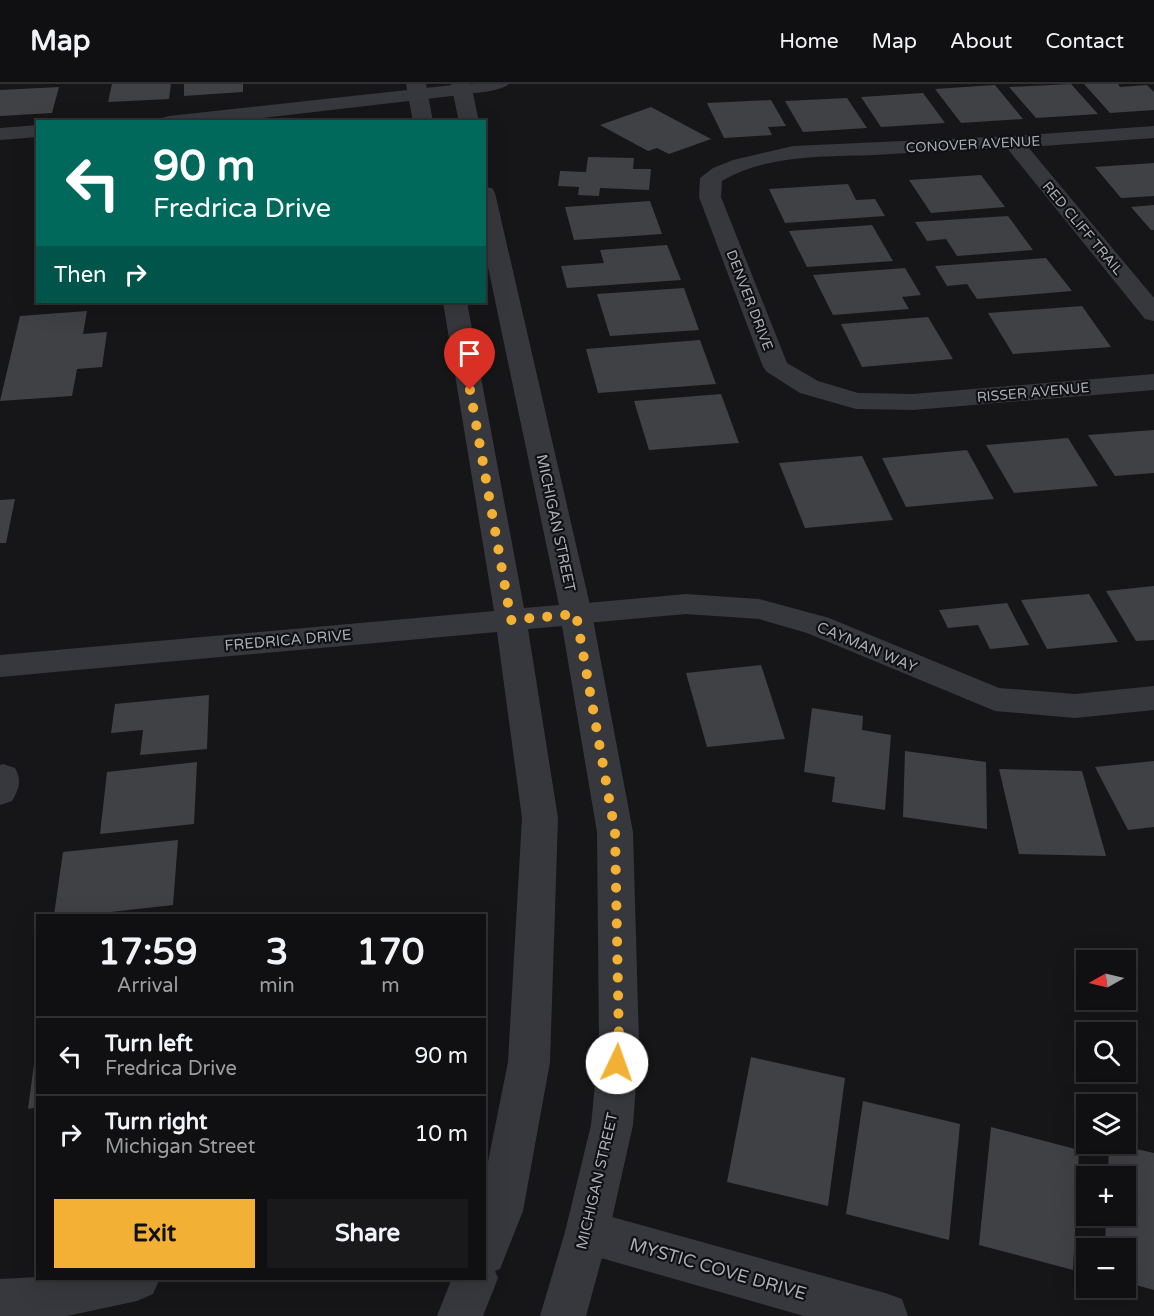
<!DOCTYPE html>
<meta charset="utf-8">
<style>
:root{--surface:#101012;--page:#19191b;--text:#f1f3f6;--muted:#9c9d9f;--line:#303032;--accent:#f2b134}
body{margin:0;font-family:"Varela Round",sans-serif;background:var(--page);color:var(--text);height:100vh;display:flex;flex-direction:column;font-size:22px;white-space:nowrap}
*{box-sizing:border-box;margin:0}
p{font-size:20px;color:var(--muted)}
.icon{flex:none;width:33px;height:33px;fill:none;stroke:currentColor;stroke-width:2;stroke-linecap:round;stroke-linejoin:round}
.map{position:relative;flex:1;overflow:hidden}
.details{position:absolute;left:36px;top:830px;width:450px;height:366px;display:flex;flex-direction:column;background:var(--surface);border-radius:0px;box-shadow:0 6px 24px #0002,0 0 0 2px var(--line)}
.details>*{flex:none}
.hud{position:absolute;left:36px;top:36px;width:450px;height:183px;border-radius:0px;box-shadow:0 6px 24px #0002,0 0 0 2px var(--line);background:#00695c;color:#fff;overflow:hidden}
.needle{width:39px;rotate:262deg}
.tools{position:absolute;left:1076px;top:866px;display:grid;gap:12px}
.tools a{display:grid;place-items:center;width:60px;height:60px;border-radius:0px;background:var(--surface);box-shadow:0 6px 24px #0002,0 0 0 2px var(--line);font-size:30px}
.pin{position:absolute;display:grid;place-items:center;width:51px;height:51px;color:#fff;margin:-62px -26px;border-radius:50% 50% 50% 0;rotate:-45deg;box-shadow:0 0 6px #0007}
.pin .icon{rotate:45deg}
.me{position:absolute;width:66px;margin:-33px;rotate:3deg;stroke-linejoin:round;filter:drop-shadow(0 0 4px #0008)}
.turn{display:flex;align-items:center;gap:21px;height:126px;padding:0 18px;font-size:27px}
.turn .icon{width:78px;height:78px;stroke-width:2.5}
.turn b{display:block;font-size:42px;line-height:51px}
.then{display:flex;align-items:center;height:57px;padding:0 18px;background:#0003;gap:12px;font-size:22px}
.eta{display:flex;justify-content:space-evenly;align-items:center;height:102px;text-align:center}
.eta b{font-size:36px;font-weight:700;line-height:42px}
.button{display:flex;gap:12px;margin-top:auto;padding:12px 18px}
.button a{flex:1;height:69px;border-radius:0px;background:var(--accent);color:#111;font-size:24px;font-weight:700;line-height:69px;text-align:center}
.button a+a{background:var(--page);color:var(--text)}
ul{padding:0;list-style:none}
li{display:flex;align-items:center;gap:18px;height:78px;padding:0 18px;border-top:2px solid var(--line)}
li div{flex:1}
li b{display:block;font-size:22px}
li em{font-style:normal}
header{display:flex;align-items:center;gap:36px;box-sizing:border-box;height:84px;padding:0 30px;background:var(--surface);border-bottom:2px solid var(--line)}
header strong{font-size:28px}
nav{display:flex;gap:33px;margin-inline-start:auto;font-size:21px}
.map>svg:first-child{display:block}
</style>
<header>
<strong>Map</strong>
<nav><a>Home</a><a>Map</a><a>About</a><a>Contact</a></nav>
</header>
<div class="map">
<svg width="1154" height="1232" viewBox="0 0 1154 1232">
<rect width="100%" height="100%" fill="#161618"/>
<g fill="#404145">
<polygon points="112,0 171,0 169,15 108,18"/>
<polygon points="184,0 243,0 243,8 184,12"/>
<polygon points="1071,0 1098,30 1036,34 1009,3"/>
<polygon points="1084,0 1118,0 1120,3 1147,1 1154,8 1154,26 1110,29"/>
<polygon points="995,1 1023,35 961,39 935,5"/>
<polygon points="59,3 52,29 0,32 0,6"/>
<polygon points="923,9 945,39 881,43 861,13"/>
<polygon points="847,14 867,44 803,48 785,17"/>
<polygon points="771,16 786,42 768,43 772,51 724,54 707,19"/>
<polygon points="651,23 711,55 669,70 657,64 648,67 600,41"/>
<polygon points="588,73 634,74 633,85 651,85 649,106 600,104 599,112 578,111 579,103 558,102 560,87 586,88"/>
<polygon points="1154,79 1154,112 1121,114 1095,83"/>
<polygon points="981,91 1005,123 931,129 909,96"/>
<polygon points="848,100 856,116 875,115 885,132 785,139 769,105"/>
<polygon points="650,117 662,150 574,156 565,123"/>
<polygon points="1154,121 1154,146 1151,146 1131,123"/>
<polygon points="1008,132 1033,166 957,172 946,155 927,157 915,138"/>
<polygon points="872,141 893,177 807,183 789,147"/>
<polygon points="667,161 681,196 567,204 561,182 604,179 600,166"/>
<polygon points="1046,174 1072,207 977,215 967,200 947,202 935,182"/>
<polygon points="905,184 921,211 902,213 909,225 833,231 813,191"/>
<polygon points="684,204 699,246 610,252 597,210"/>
<polygon points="1082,222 1111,263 1013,270 988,229"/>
<polygon points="87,227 83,250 107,248 102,283 77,285 72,312 0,317 20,232"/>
<polygon points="928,233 953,275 862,283 841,240"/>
<polygon points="700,256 716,300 598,309 586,265"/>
<polygon points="721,310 739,359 649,366 634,317"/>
<polygon points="1154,346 1154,389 1115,392 1088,351"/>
<polygon points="1068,354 1098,402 1014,409 986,361"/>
<polygon points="967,366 994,415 906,423 882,374"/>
<polygon points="862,372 893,436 805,444 779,379"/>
<polygon points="15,415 6,459 0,459 0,416"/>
<polygon points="1154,502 1154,556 1136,557 1106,507"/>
<polygon points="1089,510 1118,558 1047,565 1021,516"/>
<polygon points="1007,519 1029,561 990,565 978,541 948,544 939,526"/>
<polygon points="761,581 785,655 707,663 686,589"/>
<polygon points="209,611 207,665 140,671 143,646 111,649 115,620"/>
<polygon points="812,624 863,632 862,646 891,651 885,726 832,718 835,693 804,688"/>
<polygon points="905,667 986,678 987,745 903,733"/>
<polygon points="1154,677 1154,743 1128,746 1095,683"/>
<polygon points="197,678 194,740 100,750 107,688"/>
<polygon points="999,685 1082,687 1106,772 1019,770"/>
<polygon points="178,756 173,821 84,831 54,831 63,768"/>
<polygon points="36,965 38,1023 28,1025"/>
<polygon points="751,973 845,994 828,1122 727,1098"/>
<polygon points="863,1017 960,1040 949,1156 846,1130"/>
<polygon points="991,1043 1079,1066 1073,1186 979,1161"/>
<polygon points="1109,1059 1154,1069 1154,1206 1125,1198 1125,1164 1105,1164 1106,1131 1125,1131 1125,1092 1108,1092"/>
</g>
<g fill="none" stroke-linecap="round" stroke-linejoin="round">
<path fill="#37383d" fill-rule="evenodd" d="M474,0H509C502,7 462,13 455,6L457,3Z"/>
<g fill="#37383d" fill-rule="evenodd">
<polygon points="462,0 469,2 472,6 469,10 228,38 159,38 162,34 169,32"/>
<polygon points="38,41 38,53 0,56 0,44"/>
<path d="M1154,42V54L1028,63L1154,214V237L1145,235L1007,64C963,66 918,68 874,71C823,73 768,70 722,97L721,113L787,279L818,297L858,309L913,310L1154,290V306L913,326L856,325L800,309L767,288L763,283L699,113L700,94L713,84L733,76L793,62L1013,52Z"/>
<polygon points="686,510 759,515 829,534 999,604 1075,610 1154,602 1154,626 1075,634 995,627 807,549 759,535 686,530 576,540 565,537 560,530 565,523 576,520"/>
<path d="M3,680L15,684C22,696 19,705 12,717L0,721V681Z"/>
<polygon points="587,1126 885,1209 902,1215 908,1232 804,1232 587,1170 571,1163 565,1148 571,1133"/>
<polygon points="38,1193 38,1194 160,1194 153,1210 137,1217 67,1232 0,1232 0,1195"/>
</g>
<g fill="#37383d" fill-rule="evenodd">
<polygon points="406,0 426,0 433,38 413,38"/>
<polygon points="451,0 471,0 479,38 459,38"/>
<polygon points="484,103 492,104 495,109 592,530 633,748 639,959 633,1041 609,1148 586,1232 540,1232 565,1148 591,1041 599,959 597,748 562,542 528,545 558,734 550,978 523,1127 500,1185 495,1187 498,1194 483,1232 437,1232 452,1194 484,1194 484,1098 508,978 522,734 497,548 0,593 0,571 494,527 443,218 467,218 524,524 559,521 484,164"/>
</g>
</g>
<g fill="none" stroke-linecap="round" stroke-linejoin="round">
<polyline stroke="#f2b134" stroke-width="10" stroke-dasharray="0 18" points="470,306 511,536 576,530 615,748 619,959 617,979"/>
</g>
<g text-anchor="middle" stroke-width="4.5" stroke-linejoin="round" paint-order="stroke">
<g font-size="14" fill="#a8adb8" stroke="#111113">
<text transform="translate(973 60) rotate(-3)" y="5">CONOVER AVENUE</text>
<text transform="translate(1083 144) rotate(50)" y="5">RED CLIFF TRAIL</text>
<text transform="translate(750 216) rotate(69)" y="5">DENVER DRIVE</text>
<text transform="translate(1033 308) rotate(-5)" y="5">RISSER AVENUE</text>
</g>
<g font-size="15" fill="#a8adb8" stroke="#111113">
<text transform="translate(556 439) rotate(78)" y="5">MICHIGAN STREET</text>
<text transform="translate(288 556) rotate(-5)" y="5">FREDRICA DRIVE</text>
<text transform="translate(867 563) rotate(23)" y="5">CAYMAN WAY</text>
<text transform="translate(597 1097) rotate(-77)" y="5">MICHIGAN STREET</text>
</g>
<g font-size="18" fill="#a8adb8" stroke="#111113">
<text transform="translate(718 1185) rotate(16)" y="6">MYSTIC COVE DRIVE</text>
</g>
</g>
</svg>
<div class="tools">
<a><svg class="needle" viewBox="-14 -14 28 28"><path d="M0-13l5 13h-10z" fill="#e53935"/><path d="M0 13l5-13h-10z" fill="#9c9d9f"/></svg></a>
<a><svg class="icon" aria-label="search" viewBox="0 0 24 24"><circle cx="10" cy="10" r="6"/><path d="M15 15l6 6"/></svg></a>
<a><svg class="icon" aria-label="layers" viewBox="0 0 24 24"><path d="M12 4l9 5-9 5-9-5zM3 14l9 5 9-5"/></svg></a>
<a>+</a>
<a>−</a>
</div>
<div class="pin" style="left:470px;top:306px;background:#d93025"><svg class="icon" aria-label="arrive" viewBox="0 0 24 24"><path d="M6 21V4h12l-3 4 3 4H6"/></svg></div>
<svg class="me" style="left:617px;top:979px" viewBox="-20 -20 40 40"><circle r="19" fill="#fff"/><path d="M0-13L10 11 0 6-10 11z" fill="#f2b134"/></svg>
<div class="hud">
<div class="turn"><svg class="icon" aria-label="left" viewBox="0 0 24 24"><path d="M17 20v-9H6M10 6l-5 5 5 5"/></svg><div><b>90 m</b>Fredrica Drive</div></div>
<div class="then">Then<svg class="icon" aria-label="right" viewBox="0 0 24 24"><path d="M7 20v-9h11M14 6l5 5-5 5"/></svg></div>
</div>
<section class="details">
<div class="eta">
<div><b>17:59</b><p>Arrival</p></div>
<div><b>3</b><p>min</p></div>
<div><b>170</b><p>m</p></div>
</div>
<ul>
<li><svg class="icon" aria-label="left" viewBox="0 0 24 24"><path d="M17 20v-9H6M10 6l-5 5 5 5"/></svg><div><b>Turn left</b><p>Fredrica Drive</p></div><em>90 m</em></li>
<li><svg class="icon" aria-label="right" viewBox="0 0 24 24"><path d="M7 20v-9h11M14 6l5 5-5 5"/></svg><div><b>Turn right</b><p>Michigan Street</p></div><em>10 m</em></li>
</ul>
<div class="button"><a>Exit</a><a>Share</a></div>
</section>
</div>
